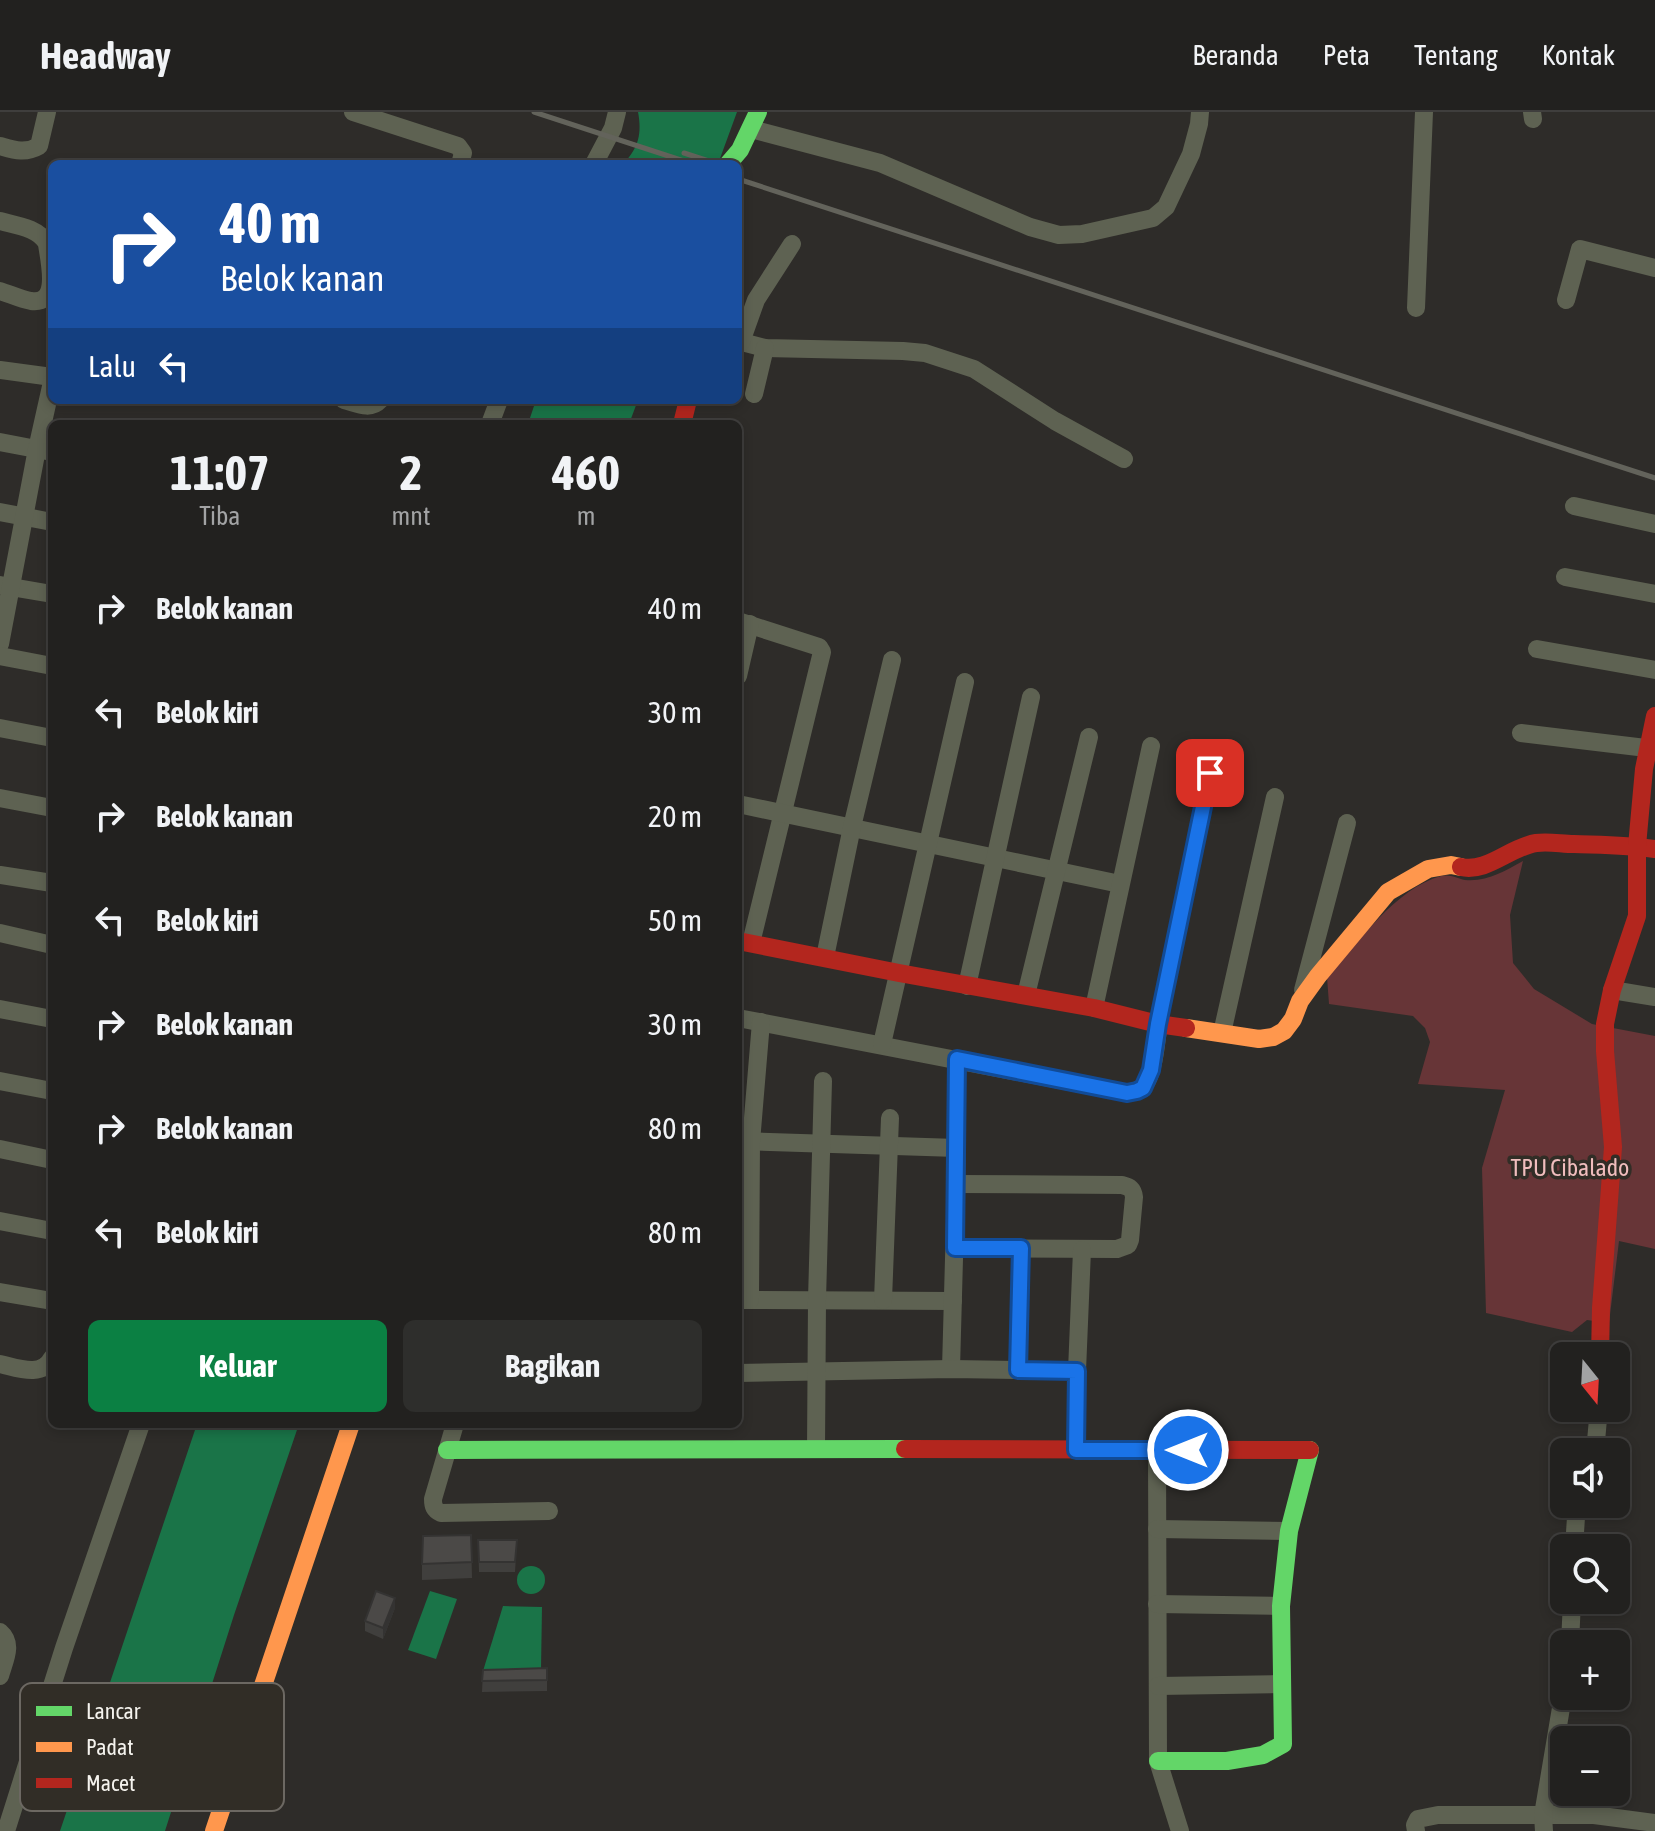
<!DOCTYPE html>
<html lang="id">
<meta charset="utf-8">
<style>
:root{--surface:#22211f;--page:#2e2e2c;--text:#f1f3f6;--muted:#a2a3a4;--line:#3f3e3d;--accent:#0b8043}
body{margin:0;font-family:"Asap Condensed",sans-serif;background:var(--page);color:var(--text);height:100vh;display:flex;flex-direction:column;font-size:30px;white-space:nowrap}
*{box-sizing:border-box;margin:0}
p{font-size:26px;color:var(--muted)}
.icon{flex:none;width:44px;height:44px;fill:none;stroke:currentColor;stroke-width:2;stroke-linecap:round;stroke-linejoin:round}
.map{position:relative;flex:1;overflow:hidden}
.drawer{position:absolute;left:48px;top:308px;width:694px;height:1008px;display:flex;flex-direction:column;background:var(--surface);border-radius:12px;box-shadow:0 4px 12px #0003,0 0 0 2px var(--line)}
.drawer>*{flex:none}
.banner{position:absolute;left:48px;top:48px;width:694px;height:244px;border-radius:12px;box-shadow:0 4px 12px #0003,0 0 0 2px var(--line);background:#1a4fa0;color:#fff;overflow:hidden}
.needle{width:52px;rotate:162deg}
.fabs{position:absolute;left:1550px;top:1230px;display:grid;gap:16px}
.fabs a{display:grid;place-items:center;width:80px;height:80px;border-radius:12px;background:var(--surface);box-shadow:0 4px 12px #0003,0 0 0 2px var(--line);font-size:40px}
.pin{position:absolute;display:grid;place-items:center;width:68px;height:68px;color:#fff;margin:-34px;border-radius:16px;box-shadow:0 4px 12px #0006}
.me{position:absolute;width:88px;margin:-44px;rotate:270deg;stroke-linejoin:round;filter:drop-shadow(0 0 6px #0008)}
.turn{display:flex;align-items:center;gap:28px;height:168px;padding:0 40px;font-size:36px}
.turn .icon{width:104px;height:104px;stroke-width:2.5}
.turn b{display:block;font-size:56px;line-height:68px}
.then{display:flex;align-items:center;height:76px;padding:0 40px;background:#0003;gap:16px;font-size:30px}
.eta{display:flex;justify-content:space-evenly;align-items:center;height:136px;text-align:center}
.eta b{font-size:48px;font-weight:700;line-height:56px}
.cta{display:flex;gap:16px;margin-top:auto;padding:16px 40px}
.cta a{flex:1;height:92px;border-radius:12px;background:var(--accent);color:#fff;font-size:32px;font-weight:700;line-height:92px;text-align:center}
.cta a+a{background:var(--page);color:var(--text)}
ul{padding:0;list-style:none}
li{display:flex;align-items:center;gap:24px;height:104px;padding:0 40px}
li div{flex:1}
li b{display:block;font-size:30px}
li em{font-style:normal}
header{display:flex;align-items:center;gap:48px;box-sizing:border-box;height:112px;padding:0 40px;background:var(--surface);border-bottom:2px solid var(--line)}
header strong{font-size:38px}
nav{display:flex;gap:44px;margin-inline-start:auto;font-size:28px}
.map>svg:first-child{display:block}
</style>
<header>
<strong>Headway</strong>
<nav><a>Beranda</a><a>Peta</a><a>Tentang</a><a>Kontak</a></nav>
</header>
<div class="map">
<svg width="1655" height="1719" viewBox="0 0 1655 1719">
<rect width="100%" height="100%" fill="#2e2c29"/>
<path fill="#673537" d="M1523,749L1510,803L1513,851L1534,877L1592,912L1655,924V1137L1619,1129L1609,1211L1587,1208L1572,1220L1486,1201L1482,1056L1505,978L1418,972L1430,930L1425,916L1413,904L1329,892L1327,865C1358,831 1396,776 1441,764C1450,762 1457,766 1465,768C1488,770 1504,759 1523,749Z"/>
<g fill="#1a7448">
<path d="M638,0H737L718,52H623C639,36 642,21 638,0Z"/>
<polygon points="536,288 638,288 629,312 528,312"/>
<polygon points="197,1312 299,1312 234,1503 165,1719 60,1719"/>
<circle cx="531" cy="1468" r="14"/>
<polygon points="430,1479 457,1487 436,1547 408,1538"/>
<polygon points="503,1494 542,1495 541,1557 483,1559"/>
</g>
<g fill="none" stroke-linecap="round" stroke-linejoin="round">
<g stroke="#5e6252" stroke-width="18">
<polyline points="353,0 458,34 463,41 460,52"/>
<polyline points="1532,0 1533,7"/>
<polyline points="751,17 880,51 1030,115 1059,123 1082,122 1153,106 1166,95 1191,42 1199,12 1200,0"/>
<path d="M0,34C14,38 25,42 39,34L47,0"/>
<polyline points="594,52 613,16 617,0"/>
<path d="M0,109C15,113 40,116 47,132C49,149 61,193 31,189C20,187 10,182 0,179"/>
<polyline points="1566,188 1580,137 1655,156"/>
<polyline points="1416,196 1424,0"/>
<polyline points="738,229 765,236 903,239 925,241 974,257 1055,309 1124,347"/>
<polyline points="741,230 756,188 792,132"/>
<polyline points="0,258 52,265"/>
<polyline points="754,282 765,236"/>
<path d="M344,288C356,291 370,299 380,288"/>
<polyline points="490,312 499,288"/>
<polyline points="0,330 52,340"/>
<polyline points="1574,394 1655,412"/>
<polyline points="0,400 52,410"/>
<polyline points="1565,465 1655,482"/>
<polyline points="0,473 52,482"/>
<polyline points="738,509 819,535 822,540 751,831"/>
<polyline points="0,532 37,337 52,270"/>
<polyline points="1537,537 1655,558"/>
<polyline points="0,544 52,554"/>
<polyline points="738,564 750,512"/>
<polyline points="0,616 52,626"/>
<polyline points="1521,621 1655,637"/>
<polyline points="0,686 52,696"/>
<polyline points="738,692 1120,772"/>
<polyline points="0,763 52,771"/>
<polyline points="0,821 52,833"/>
<polyline points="825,845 852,715 892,548"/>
<polyline points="967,874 1031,585"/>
<polyline points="1303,878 1347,711"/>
<polyline points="1612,878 1655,885"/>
<polyline points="1026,883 1089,625"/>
<polyline points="1094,896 1151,634"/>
<polyline points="0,897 52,907"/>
<path d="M738,906L1127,981C1136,979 1142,978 1147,969C1156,952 1157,917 1161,897C1178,818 1194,740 1210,661"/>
<polyline points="1222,921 1275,685"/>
<polyline points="882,932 965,570"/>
<polyline points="0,969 52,979"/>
<polyline points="738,1029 957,1036"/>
<polyline points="0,1037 52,1048"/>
<polyline points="0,1109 52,1119"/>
<path d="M955,1136L1117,1137L1128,1133L1130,1128L1134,1085C1133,1077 1130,1075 1122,1073L956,1072"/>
<polyline points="0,1180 52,1189"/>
<polyline points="741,1188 953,1189"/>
<polyline points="750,1188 751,1030 761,910"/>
<polyline points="883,1188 890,1006"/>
<path d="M0,1252C18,1256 42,1266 52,1246"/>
<polyline points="951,1257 957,1036 957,947"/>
<polyline points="1018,1258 1021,1136"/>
<polyline points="738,1261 951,1257 1077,1259"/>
<path d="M455,1312L433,1387C433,1394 434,1398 441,1401L549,1399"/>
<polyline points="816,1337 817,1188 823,969"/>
<polyline points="1076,1338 1077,1259 1082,1138"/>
<polyline points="1157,1338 1158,1649 1180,1719"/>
<polyline points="1595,1340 1599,1296"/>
<polyline points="1157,1417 1289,1419"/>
<polyline points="1574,1436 1576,1405 1579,1392"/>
<polyline points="1157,1492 1281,1494"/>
<path d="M0,1520C14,1532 4,1549 0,1564"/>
<polyline points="1570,1532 1572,1488"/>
<polyline points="1158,1574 1282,1572"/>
<polyline points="6,1719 64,1536 141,1312"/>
<polyline points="1416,1719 1415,1713 1418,1707 1438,1703 1594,1703 1655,1711"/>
<polyline points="1544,1719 1543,1703 1564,1578"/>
</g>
<g stroke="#63d668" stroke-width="18">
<polyline points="728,52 740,38 758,0"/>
<polyline points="447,1338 905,1337"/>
<polyline points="1158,1649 1227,1649 1263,1643 1283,1632 1281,1494 1289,1419 1310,1338"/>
</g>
<g stroke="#ff974d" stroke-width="18">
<polyline points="1186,916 1259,927 1273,925 1284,919 1293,907 1300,889 1318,864 1388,780 1428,757 1451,753 1461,755"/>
<polyline points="214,1719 351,1312"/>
</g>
<g stroke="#b3261e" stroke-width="18">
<polyline points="682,312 688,288"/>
<path d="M1461,755C1487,761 1510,735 1536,731C1548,729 1562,732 1574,732C1601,733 1628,733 1655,737"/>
<polyline points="738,829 899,861 1094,896 1158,912 1186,916"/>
<polyline points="1600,1244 1601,1196 1613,1035 1605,939 1605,912 1612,878 1637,804 1637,734 1644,657 1655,604"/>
<polyline points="905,1337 1310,1338"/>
</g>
<g stroke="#63635b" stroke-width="5">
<polyline points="534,0 693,52"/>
<polyline points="684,41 718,52"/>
<polyline points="738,67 1655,366"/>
</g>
</g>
<g fill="#403f3d">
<polygon points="471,1423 472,1466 422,1468 422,1452"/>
<polygon points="478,1428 517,1428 515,1460 479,1460"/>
<polygon points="395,1496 383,1527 365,1519 365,1509"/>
<polygon points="547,1556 547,1579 482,1580 483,1558"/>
</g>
<polygon fill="#343332" points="395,1486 395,1496 383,1527 383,1516"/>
<g fill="#4b4947" stroke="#343332" stroke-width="2">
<polygon points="471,1423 472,1450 422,1452 423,1424"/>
<polygon points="478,1428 517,1428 515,1450 479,1450"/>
<polygon points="376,1479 395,1486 383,1516 365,1509"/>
<polygon points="547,1556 547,1568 482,1569 483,1558"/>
</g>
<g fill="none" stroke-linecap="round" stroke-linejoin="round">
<defs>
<polyline id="route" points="1188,1338 1076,1338 1077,1259 1018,1258 1021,1136 955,1136 957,947 1127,981 1137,979 1143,976 1151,958 1158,912 1210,661"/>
</defs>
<use href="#route" stroke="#114b97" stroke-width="20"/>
<use href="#route" stroke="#1a73e8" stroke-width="14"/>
</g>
<g text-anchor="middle" stroke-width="7" stroke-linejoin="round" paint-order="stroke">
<g font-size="24" fill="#f0bdbd" stroke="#312d26">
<text x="1570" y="1064">TPU Cibalado</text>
</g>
</g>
<rect x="20" y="1571" width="264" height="128" rx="12" fill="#312d26" stroke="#6c6862" stroke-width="2"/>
<rect x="36" y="1594" width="36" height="10" fill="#63d668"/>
<rect x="36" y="1630" width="36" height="10" fill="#ff974d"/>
<rect x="36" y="1666" width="36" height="10" fill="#b3261e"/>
<g font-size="22" fill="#f5f3ee">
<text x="86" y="1607">Lancar</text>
<text x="86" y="1643">Padat</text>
<text x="86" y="1679">Macet</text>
</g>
</svg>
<div class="fabs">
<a><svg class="needle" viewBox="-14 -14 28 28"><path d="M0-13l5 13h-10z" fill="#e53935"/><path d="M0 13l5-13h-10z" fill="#a2a3a4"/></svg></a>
<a><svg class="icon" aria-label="sound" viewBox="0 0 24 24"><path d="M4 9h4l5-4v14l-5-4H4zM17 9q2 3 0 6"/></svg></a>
<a><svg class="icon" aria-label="search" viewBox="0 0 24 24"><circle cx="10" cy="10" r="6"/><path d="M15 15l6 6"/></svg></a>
<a>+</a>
<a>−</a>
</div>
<div class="pin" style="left:1210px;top:661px;background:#d93025"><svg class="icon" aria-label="arrive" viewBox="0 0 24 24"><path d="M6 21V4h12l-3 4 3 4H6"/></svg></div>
<svg class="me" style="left:1188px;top:1338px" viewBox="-20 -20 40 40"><circle r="17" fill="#1a73e8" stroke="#fff" stroke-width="3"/><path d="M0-11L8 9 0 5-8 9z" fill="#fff"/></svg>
<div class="banner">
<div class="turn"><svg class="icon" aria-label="right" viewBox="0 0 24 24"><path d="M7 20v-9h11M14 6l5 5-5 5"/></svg><div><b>40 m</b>Belok kanan</div></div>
<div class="then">Lalu<svg class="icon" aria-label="left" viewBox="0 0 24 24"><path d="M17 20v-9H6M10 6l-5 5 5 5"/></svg></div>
</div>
<section class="drawer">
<div class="eta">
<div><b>11:07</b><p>Tiba</p></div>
<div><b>2</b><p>mnt</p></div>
<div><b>460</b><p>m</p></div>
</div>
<ul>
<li><svg class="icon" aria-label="right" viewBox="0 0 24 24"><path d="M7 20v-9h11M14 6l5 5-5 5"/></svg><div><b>Belok kanan</b></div><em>40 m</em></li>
<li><svg class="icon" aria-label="left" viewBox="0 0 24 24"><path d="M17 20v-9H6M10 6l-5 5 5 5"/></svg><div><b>Belok kiri</b></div><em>30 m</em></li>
<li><svg class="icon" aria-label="right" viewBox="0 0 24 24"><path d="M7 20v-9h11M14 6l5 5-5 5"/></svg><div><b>Belok kanan</b></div><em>20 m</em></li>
<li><svg class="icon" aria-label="left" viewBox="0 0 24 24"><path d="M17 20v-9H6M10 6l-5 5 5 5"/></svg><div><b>Belok kiri</b></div><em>50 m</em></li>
<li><svg class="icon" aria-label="right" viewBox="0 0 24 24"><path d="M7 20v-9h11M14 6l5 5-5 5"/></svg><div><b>Belok kanan</b></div><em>30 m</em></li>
<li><svg class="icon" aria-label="right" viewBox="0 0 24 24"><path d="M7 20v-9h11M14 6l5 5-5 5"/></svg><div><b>Belok kanan</b></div><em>80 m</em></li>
<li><svg class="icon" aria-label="left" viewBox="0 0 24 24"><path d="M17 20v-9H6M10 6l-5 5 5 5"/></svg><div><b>Belok kiri</b></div><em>80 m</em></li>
</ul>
<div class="cta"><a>Keluar</a><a>Bagikan</a></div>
</section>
</div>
